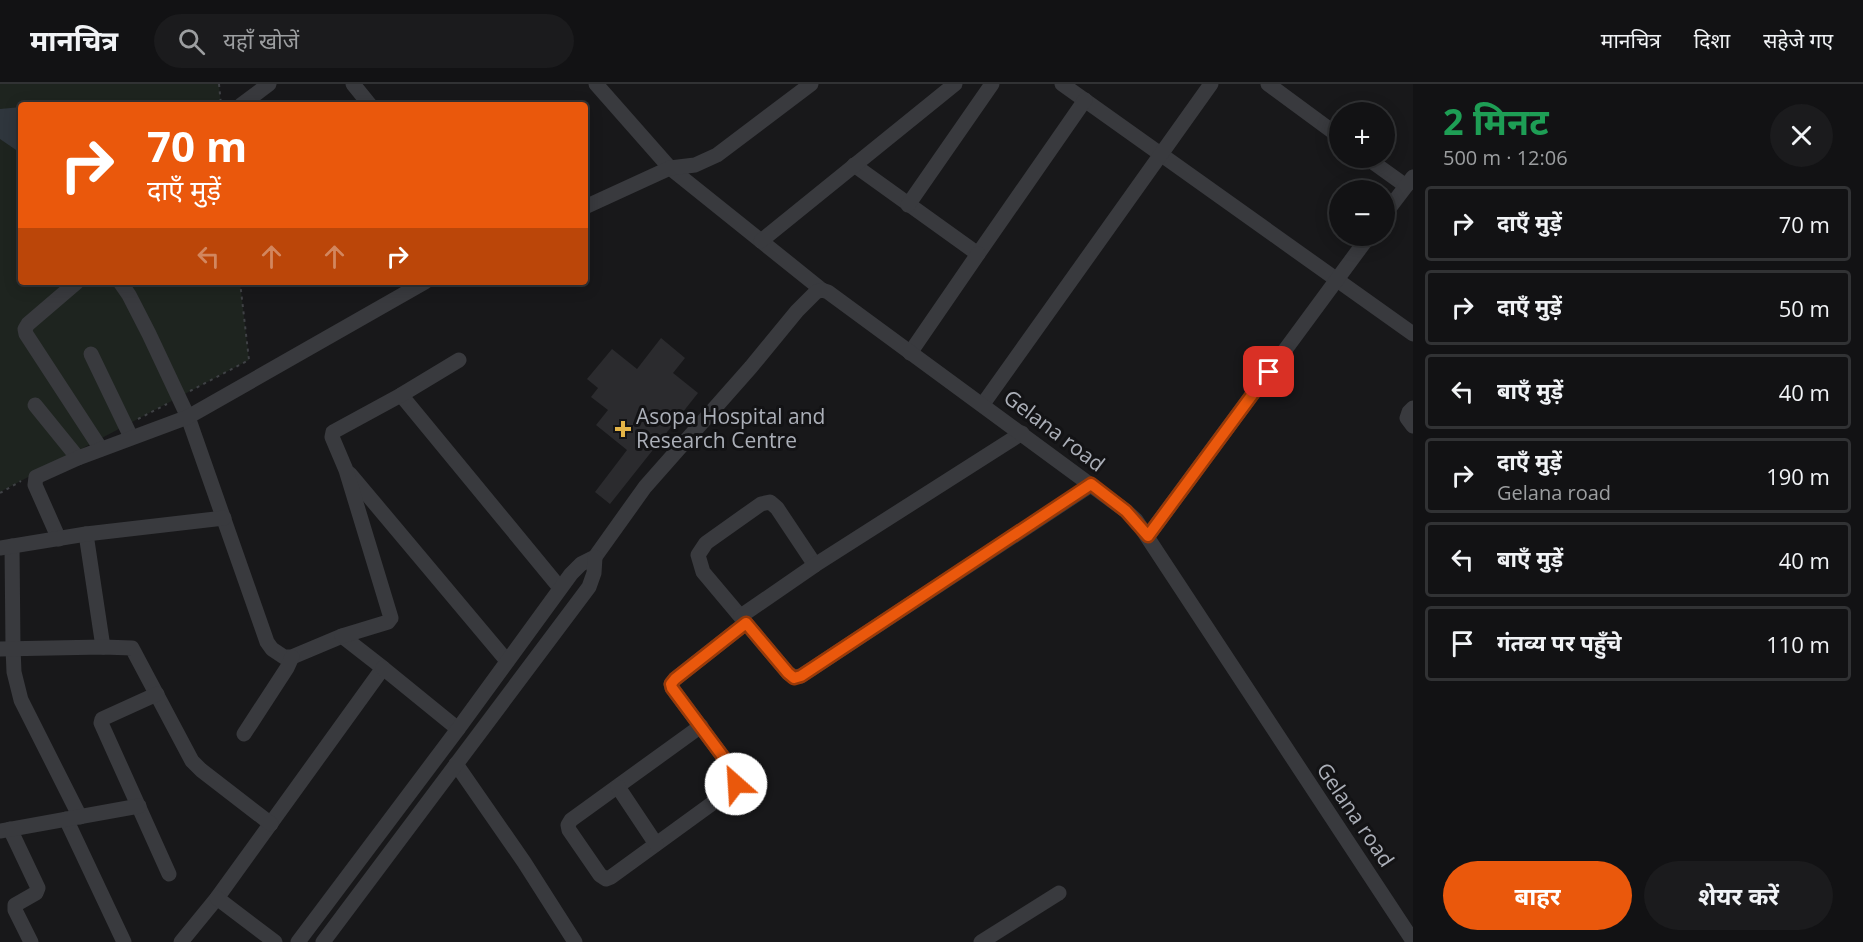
<!DOCTYPE html>
<html lang="hi">
<meta charset="utf-8">
<style>
:root{--surface:#121214;--page:#1b1b1d;--text:#f1f3f6;--muted:#9c9ea0;--line:#313234;--accent:#ea580c}
body{margin:0;font-family:"Open Sans","Noto Sans Devanagari",sans-serif;background:var(--page);color:var(--text);height:100vh;display:flex;flex-direction:column;font-size:22px;white-space:nowrap}
*{box-sizing:border-box;margin:0}
p{font-size:20px;color:var(--muted)}
.icon{flex:none;width:33px;height:33px;fill:none;stroke:currentColor;stroke-width:2;stroke-linecap:round;stroke-linejoin:round}
.map{position:relative;flex:1;overflow:hidden}
.side{display:flex;flex-direction:column;background:var(--surface);width:450px}
.side>*{flex:none}
.hud{position:absolute;left:18px;top:18px;width:570px;height:183px;border-radius:6px;box-shadow:0 3px 15px #0003,0 0 0 2px var(--line);background:#ea580c;color:#fff;overflow:hidden}
.fabs{position:absolute;left:1329px;top:18px;display:grid;gap:12px}
.fabs a{display:grid;place-items:center;width:66px;height:66px;border-radius:50%;background:var(--surface);box-shadow:0 3px 15px #0003,0 0 0 2px var(--line);font-size:30px}
.pin{position:absolute;display:grid;place-items:center;width:51px;height:51px;color:#fff;margin:-26px;border-radius:12px;box-shadow:0 3px 9px #0006}
.me{position:absolute;width:66px;margin:-33px;rotate:334deg;stroke-linejoin:round;filter:drop-shadow(0 0 4px #0008)}
.turn{display:flex;align-items:center;gap:21px;height:126px;padding:0 30px;font-size:27px}
.turn .icon{width:78px;height:78px;stroke-width:2.5}
.turn b{display:block;font-size:42px;line-height:51px}
.lanes{display:flex;align-items:center;height:57px;padding:0 30px;background:#0003;justify-content:center;gap:30px;direction:ltr}
.lanes .off{opacity:.35}
.round{display:grid;place-items:center;flex:none;width:63px;height:63px;border-radius:32px;background:var(--page)}
.head{display:flex;align-items:center;justify-content:space-between;height:102px;padding:0 30px}
h1{font-size:36px;font-weight:700;line-height:45px;color:#1e9e55}
.primary-button{display:flex;gap:12px;margin-top:auto;padding:12px 30px}
.primary-button a{flex:1;height:69px;border-radius:36px;background:var(--accent);color:#fff;font-size:24px;font-weight:700;line-height:69px;text-align:center}
.primary-button a+a{background:var(--page);color:var(--text)}
ul{padding:0;list-style:none}
li{display:flex;align-items:center;gap:18px;height:75px;margin:0 12px 9px;padding:0 18px;border:3px solid var(--line);border-radius:6px}
li div{flex:1}
li b{display:block;font-size:22px}
li em{font-style:normal}
header{display:flex;align-items:center;gap:36px;box-sizing:border-box;height:84px;padding:0 30px;background:var(--surface);border-bottom:2px solid var(--line)}
header strong{font-size:28px}
nav{display:flex;gap:33px;margin-inline-start:auto;font-size:21px}
.search{width:420px;height:54px;background:var(--page);display:flex;align-items:center;gap:15px;box-sizing:border-box;padding:0 21px;border-radius:33px;color:var(--muted);font-size:22px}
main{display:flex;flex:1;min-height:0}
.map>svg:first-child{display:block}
</style>
<header>
<strong>मानचित्र</strong>
<div class="search"><svg class="icon" aria-label="search" viewBox="0 0 24 24"><circle cx="10" cy="10" r="6"/><path d="M15 15l6 6"/></svg>यहाँ खोजें</div>
<nav><a>मानचित्र</a><a>दिशा</a><a>सहेजे गए</a></nav>
</header>
<main>
<div class="map">
<svg width="1413" height="858" viewBox="0 0 1413 858">
<rect width="100%" height="100%" fill="#18181a"/>
<polygon fill="#1e241f" points="0,0 219,0 221,21 21,21 21,198 240,198 249,276 0,408"/>
<polygon fill="#2f363d" points="21,23 21,68 19,68 0,55 0,25"/>
<polygon fill="#2b2b2e" points="661,254 685,274 673,289 698,309 610,420 595,408 627,366 596,341 608,326 591,313 598,304 587,295 612,265 637,285"/>
<g fill="none" stroke-linecap="round" stroke-linejoin="round">
<g stroke="#3f4145" stroke-width="2" stroke-dasharray="3 4.5" stroke-linecap="butt">
<polyline points="219,0 221,21"/>
<polyline points="190,307 249,276 240,198"/>
<polyline points="138,335 167,320"/>
<polyline points="0,409 21,397"/>
</g>
<g stroke="#393a3e" stroke-width="15">
<polyline points="353,0 370,21"/>
<polyline points="596,0 670,84 822,206"/>
<polyline points="1062,0 1413,250"/>
<polyline points="1268,0 1340,53"/>
<polyline points="241,21 269,0"/>
<polyline points="1367,74 1406,102"/>
<polyline points="854,81 978,170 1085,16"/>
<polyline points="908,121 992,0"/>
<polyline points="585,123 670,84 695,81 717,71 811,0"/>
<polyline points="1384,131 1413,93"/>
<polyline points="761,157 955,0"/>
<polyline points="77,198 28,240 25,245 26,250 101,365"/>
<polyline points="120,198 129,211 149,250 188,333 267,558 272,565 284,573 292,573 342,552 383,584 217,814 181,858"/>
<polyline points="910,269 978,170"/>
<polyline points="91,270 131,353"/>
<polyline points="401,311 560,504"/>
<polyline points="983,320 1211,0"/>
<polyline points="35,321 78,374"/>
<polyline points="1413,324 1409,328 1407,334 1413,342"/>
<polyline points="350,390 507,577"/>
<polyline points="86,450 103,563"/>
<polyline points="1148,452 1369,152"/>
<polyline points="59,455 35,401 36,393 78,374 188,333 425,198"/>
<polyline points="12,462 13,564 14,588 21,616 80,733"/>
<polyline points="0,464 86,450 224,434"/>
<polyline points="815,481 777,424 770,418 761,420 706,459 698,471 703,488 788,589 794,593 801,592 1091,401"/>
<polyline points="741,532 815,481 1022,349"/>
<polyline points="342,552 388,538 391,534 346,386 332,353 333,348 401,311 459,276"/>
<polyline points="0,565 103,563 132,564 192,677 201,686 271,740"/>
<polyline points="383,584 458,645"/>
<polyline points="157,610 102,635 101,639 169,790"/>
<polyline points="701,642 571,736 568,741 569,746 600,791 606,795 611,793 732,705 737,700 738,693 672,604 671,600 675,595 746,539"/>
<polyline points="244,650 287,584 292,573"/>
<polyline points="456,680 524,778 575,858"/>
<polyline points="618,703 656,760"/>
<polyline points="66,735 124,858"/>
<polyline points="10,745 38,804 36,809 15,821 15,826 31,858"/>
<polyline points="0,747 139,722"/>
<polyline points="217,814 275,858"/>
<polyline points="298,858 458,645 571,490 581,480 595,473 645,403 751,283 797,227 816,208 822,206 828,208 1126,427 1136,436 1413,857"/>
<polyline points="323,858 589,503 594,489 595,473"/>
<polyline points="981,858 1059,809"/>
</g>
</g>
<g fill="none" stroke-linecap="round" stroke-linejoin="round">
<defs>
<polyline id="route" points="736,700 738,693 672,604 671,600 675,595 746,539 788,589 794,594 801,592 1091,400 1126,427 1148,452 1269,288"/>
</defs>
<use href="#route" stroke="#983908" stroke-width="15"/>
<use href="#route" stroke="#ea580c" stroke-width="10"/>
</g>
<path fill="#e3b447" stroke="#131315" stroke-width="2" d="M620 336h6v6h6v6h-6v6h-6v-6h-6v-6h6z"/>
<g text-anchor="middle" stroke-width="6" stroke-linejoin="round" paint-order="stroke">
<g font-size="21" fill="#abafb8" stroke="#131315" text-anchor="start">
<text x="636" y="340">Asopa Hospital and<tspan x="636" dy="24">Research Centre</tspan></text>
</g>
<g font-size="21" fill="#abafb8" stroke="#131315">
<text transform="translate(1054 347) rotate(37)" y="7">Gelana road</text>
<text transform="translate(1355 731) rotate(56)" y="7">Gelana road</text>
</g>
</g>
</svg>
<div class="fabs">
<a>+</a>
<a>−</a>
</div>
<div class="pin" style="left:1269px;top:288px;background:#d93025"><svg class="icon" aria-label="arrive" viewBox="0 0 24 24"><path d="M6 21V4h12l-3 4 3 4H6"/></svg></div>
<svg class="me" style="left:736px;top:700px" viewBox="-20 -20 40 40"><circle r="19" fill="#fff"/><path d="M0-13L10 11 0 6-10 11z" fill="#ea580c"/></svg>
<div class="hud">
<div class="turn"><svg class="icon" aria-label="right" viewBox="0 0 24 24"><path d="M7 20v-9h11M14 6l5 5-5 5"/></svg><div><b>70 m</b>दाएँ मुड़ें</div></div>
<div class="lanes"><svg class="icon off" aria-label="left" viewBox="0 0 24 24"><path d="M17 20v-9H6M10 6l-5 5 5 5"/></svg><svg class="icon off" aria-label="ahead" viewBox="0 0 24 24"><path d="M12 20V5M6 11l6-6 6 6"/></svg><svg class="icon off" aria-label="ahead" viewBox="0 0 24 24"><path d="M12 20V5M6 11l6-6 6 6"/></svg><svg class="icon" aria-label="right" viewBox="0 0 24 24"><path d="M7 20v-9h11M14 6l5 5-5 5"/></svg></div>
</div>
</div>
<section class="side">
<div class="head"><div><h1>2 मिनट</h1><p>500 m · 12:06</p></div><a class="round"><svg class="icon" aria-label="close" viewBox="0 0 24 24"><path d="M6 6l12 12M18 6L6 18"/></svg></a></div>
<ul>
<li><svg class="icon" aria-label="right" viewBox="0 0 24 24"><path d="M7 20v-9h11M14 6l5 5-5 5"/></svg><div><b>दाएँ मुड़ें</b></div><em>70 m</em></li>
<li><svg class="icon" aria-label="right" viewBox="0 0 24 24"><path d="M7 20v-9h11M14 6l5 5-5 5"/></svg><div><b>दाएँ मुड़ें</b></div><em>50 m</em></li>
<li><svg class="icon" aria-label="left" viewBox="0 0 24 24"><path d="M17 20v-9H6M10 6l-5 5 5 5"/></svg><div><b>बाएँ मुड़ें</b></div><em>40 m</em></li>
<li><svg class="icon" aria-label="right" viewBox="0 0 24 24"><path d="M7 20v-9h11M14 6l5 5-5 5"/></svg><div><b>दाएँ मुड़ें</b><p>Gelana road</p></div><em>190 m</em></li>
<li><svg class="icon" aria-label="left" viewBox="0 0 24 24"><path d="M17 20v-9H6M10 6l-5 5 5 5"/></svg><div><b>बाएँ मुड़ें</b></div><em>40 m</em></li>
<li><svg class="icon" aria-label="arrive" viewBox="0 0 24 24"><path d="M6 21V4h12l-3 4 3 4H6"/></svg><div><b>गंतव्य पर पहुँचे</b></div><em>110 m</em></li>
</ul>
<div class="primary-button"><a>बाहर</a><a>शेयर करें</a></div>
</section>
</main>
